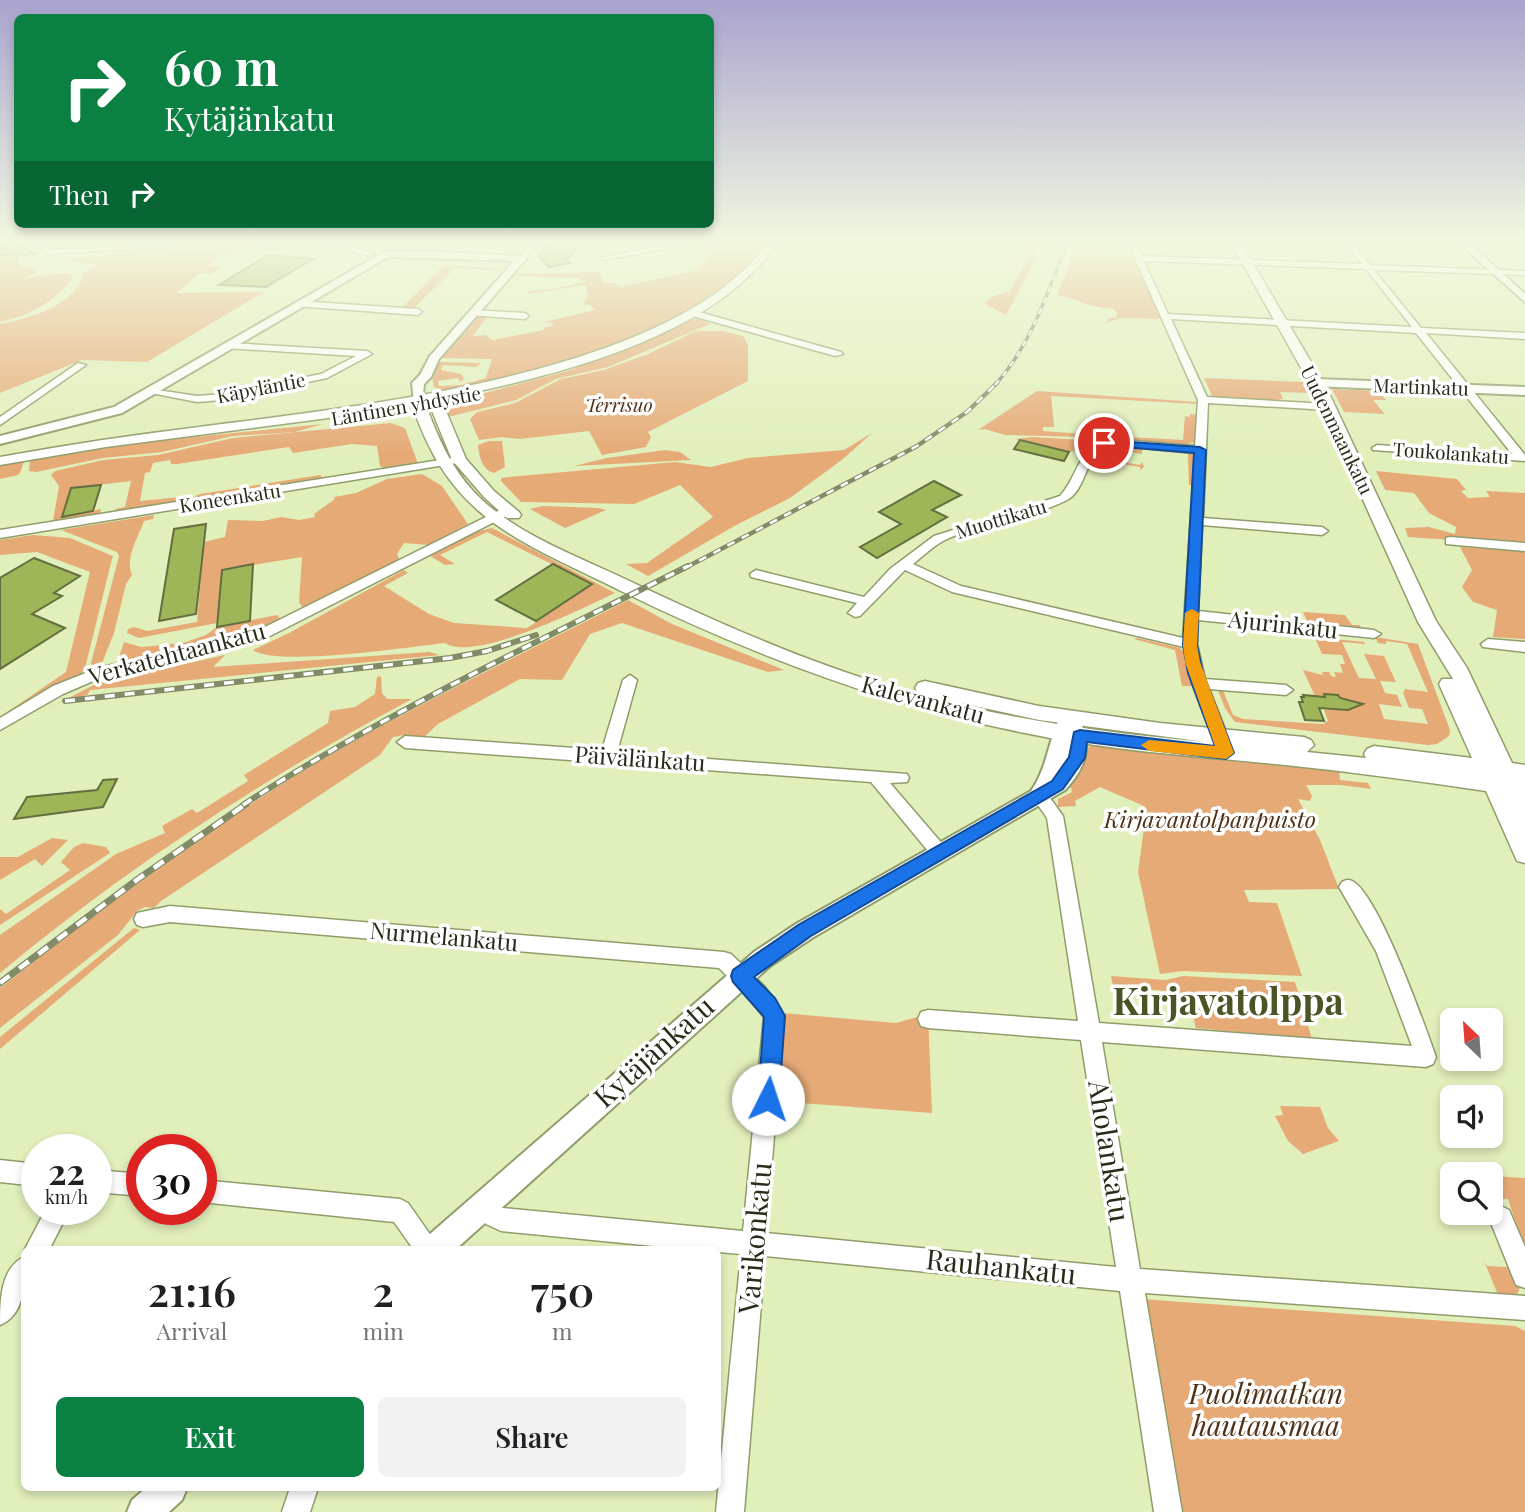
<!DOCTYPE html>
<meta charset="utf-8">
<style>
:root{--surface:#fff;--page:#f2f2f2;--text:#202124;--muted:#757577;--accent:#0b8043}
body{margin:0;font-family:"Playfair Display",serif;background:var(--page);color:var(--text);height:100vh;display:flex;flex-direction:column;font-size:26px;white-space:nowrap}
*{box-sizing:border-box;margin:0}
p{font-size:23px;color:var(--muted)}
.icon{flex:none;width:38px;height:38px;fill:none;stroke:currentColor;stroke-width:2;stroke-linecap:round;stroke-linejoin:round}
.map{position:relative;flex:1;overflow:hidden}
.details{position:absolute;left:21px;top:1246px;width:700px;height:245px;display:flex;flex-direction:column;background:var(--surface);border-radius:10px;box-shadow:0 4px 10px #0003}
.details>*{flex:none}
.guide{position:absolute;left:14px;top:14px;width:700px;height:214px;border-radius:10px;box-shadow:0 4px 10px #0003;background:#0b8043;color:#fff;overflow:hidden}
.needle{width:46px;rotate:335deg}
.buttons{position:absolute;left:1440px;top:1008px;display:grid;gap:14px}
.buttons a{display:grid;place-items:center;width:63px;height:63px;border-radius:10px;background:var(--surface);box-shadow:0 4px 10px #0003;font-size:35px}
.speed{position:absolute;left:21px;top:1134px;display:flex;gap:14px;font-size:35px;font-weight:700;text-align:center}
.speed>*{display:grid;place-content:center;width:91px;height:91px;border-radius:50%;background:var(--surface);box-shadow:0 4px 10px #0003;line-height:1}
.speed small{font-size:18px;font-weight:400}
.speed .limit{border:10px solid #d22;background:#fff;color:#111}
.pin{position:absolute;display:grid;place-items:center;width:60px;height:60px;color:#fff;margin:-30px;border:4px solid #fff;border-radius:50%;box-shadow:0 2px 7px #0007}
.me{position:absolute;width:77px;margin:-38px;rotate:4deg;stroke-linejoin:round;filter:drop-shadow(0 0 5px #0008)}
.turn{display:flex;align-items:center;gap:24px;height:147px;padding:0 35px;font-size:32px}
.turn .icon{width:91px;height:91px;stroke-width:2.5}
.turn b{display:block;font-size:49px;line-height:60px}
.then{display:flex;align-items:center;height:66px;padding:0 35px;background:#0003;gap:14px;font-size:26px}
.eta{display:flex;justify-content:space-evenly;align-items:center;height:119px;text-align:center}
.eta b{font-size:42px;font-weight:600;line-height:49px}
.primary-button{display:flex;gap:14px;margin-top:auto;padding:14px 35px}
.primary-button a{flex:1;height:80px;border-radius:10px;background:var(--accent);color:#fff;font-size:28px;font-weight:600;line-height:80px;text-align:center}
.primary-button a+a{background:var(--page);color:var(--text)}
.map>svg:first-child{display:block}
</style>
<div class="map">
<svg width="1525" height="1512" viewBox="0 0 1525 1512">
<rect width="100%" height="100%" fill="#e1efbb"/>
<g fill="#e6aa77">
<path d="M106,243H271C243,246 221,251 201,272L211,266H222L211,274L200,273L176,293L264,292L147,362L82,360L0,393V324C30,318 75,306 83,274L96,265L76,262L71,258L103,257L113,253V247Z"/>
<path d="M738,243H766C753,264 732,280 712,294C632,349 539,369 446,392L434,387L432,375L436,363L440,362L481,363L476,367L443,365L441,370L461,374L464,379L460,382L458,378L438,381L439,386L461,385L486,378L492,359L442,358L477,315L496,317L486,318L473,336L486,335L492,340L544,330L543,328L554,325L550,322L540,323L595,310L590,305L583,304L589,294L586,291L588,288L584,285L527,294L529,291L554,289L585,282L578,278L512,276V274L599,272L603,283H615L621,287L698,270L716,247Z"/>
<polygon points="1032,243 1003,305 1035,243 1034,252 1037,257 1006,315 985,304 991,297 1009,291"/>
<path d="M1129,243L1160,319L1121,318L1106,323L1109,318H1116L1117,312L1112,308C1096,310 1075,298 1057,295L1073,255L1133,257Z"/>
<path d="M0,255H17L20,267H28L38,273L24,278L64,273L71,274L72,279C54,302 29,316 0,322Z"/>
<polygon points="444,265 502,269 496,274 498,270 455,268 413,309 402,308"/>
<polygon points="701,319 710,324 608,367 556,379 516,400 448,417 447,406 459,400 571,370 686,320"/>
<polygon points="696,331 722,331 743,336 748,345 748,381 648,432 651,437 646,447 602,455 589,431 520,439 502,437 479,440 470,419 477,412 515,403 561,379 604,370 648,354"/>
<polygon points="1204,378 1303,382 1309,393 1280,392 1283,399 1279,399 1280,402 1213,398"/>
<polygon points="1332,389 1378,391 1386,400 1373,400 1385,414 1344,412"/>
<polygon points="1037,391 1198,402 1198,404 1051,396 1054,425 1054,427 1043,427 1043,431 1083,434 1083,437 1005,435 985,429 978,430"/>
<polygon points="1190,414 1198,415 1196,442 1182,445 1107,437 1107,432 1109,436 1183,440 1185,416 1190,417"/>
<polygon points="391,423 405,428 418,464 386,469 380,466 377,446 352,444 293,453 289,447 177,464 171,464 170,460 153,463 150,472 145,473 140,501 181,497 182,501 114,513 115,509 125,507 131,481 71,488 63,517 101,509 100,514 53,521 59,486 51,475 55,471 103,460 158,455 233,438"/>
<path d="M323,424L295,432L233,436L162,452L103,458L36,472L29,471L30,460C20,460 24,470 18,475L0,479V463L125,444Z"/>
<polygon points="872,433 843,459 790,498 738,524 648,576 626,564 647,563 713,517 680,485 634,504 525,502 521,502 501,481 501,478 509,477 675,462 711,467 748,458 844,450"/>
<polygon points="1032,437 1084,440 1088,443 1088,448 1069,452 1015,439"/>
<path d="M489,441H502L505,467L494,473C482,470 479,456 478,445Z"/>
<polygon points="1108,446 1192,453 1195,456 1193,485 1189,485 1188,453 1142,449 1142,454 1108,449 1103,453 1102,459 1140,465 1142,462 1144,467 1140,470 1140,467 1101,460 1100,464 1093,462 1100,449"/>
<polygon points="665,450 680,452 691,460 574,466 607,458"/>
<polygon points="1376,471 1457,479 1466,490 1461,491 1468,498 1490,497 1486,491 1525,493 1525,545 1408,537 1405,528 1429,527 1455,534 1456,527 1429,513 1414,493 1385,490"/>
<polygon points="422,474 442,486 468,524 428,545 404,543 397,554 399,559 304,610 299,602 302,557 222,570 217,623 139,638 127,633 128,629 134,627 147,631 197,622 204,542 225,537 228,520 263,521 281,517 299,520 315,517 314,514 335,499 334,497 356,493 387,479"/>
<polygon points="320,475 323,478 319,481 190,501 191,498 200,494"/>
<polygon points="543,506 599,508 606,510 565,528 530,509"/>
<path d="M154,515L153,519L144,521C138,538 125,557 132,575L126,584L114,633L100,668L89,671L119,556L117,552L61,530Z"/>
<path d="M492,528L615,593C583,608 474,663 445,643C410,647 276,667 253,650L289,633L404,570L408,573L384,586L429,614L454,623L527,628L592,584L487,532L440,555L455,564L445,565L430,556L475,532Z"/>
<polygon points="33,535 70,538 113,556 112,559 86,664 81,675 0,717 66,672 90,572 37,552 0,555 0,540"/>
<polygon points="1460,547 1525,551 1525,639 1493,637 1497,610 1473,602 1462,587 1472,570"/>
<path d="M628,600L672,624L784,670L768,672L622,623L590,634L562,680L520,679L438,724L423,738L404,735L393,737L380,755L161,901L154,908L145,907L137,911L118,935L0,1028V988C93,916 186,845 285,782C394,714 513,659 628,600Z"/>
<polygon points="1303,612 1345,615 1352,625 1360,625 1362,630 1303,623 1307,621"/>
<polygon points="277,615 282,621 230,641 117,663 124,642 141,647 183,643 206,635 217,627"/>
<polygon points="1312,631 1331,633 1334,639 1364,642 1365,644 1342,642 1359,678 1376,679 1364,654 1384,656 1396,682 1380,681 1385,693 1397,695 1402,707 1379,704 1384,719 1428,724 1422,709 1409,708 1403,693 1405,689 1428,692 1407,644 1386,641 1386,644 1378,643 1375,637 1418,644 1450,730 1449,736 1437,744 1428,745 1235,722 1225,708 1217,688 1222,688 1233,715 1243,719 1323,724 1328,721 1324,710 1355,707 1355,703 1340,698 1338,695 1315,696 1303,670 1323,675 1322,672 1329,672 1331,676 1336,677 1334,672 1343,673 1340,664 1345,664 1342,655 1322,654"/>
<polygon points="1137,638 1180,648 1184,653 1194,686 1182,686 1175,650 1134,639"/>
<polygon points="429,652 440,655 90,690 87,695 65,700 39,713 96,684 225,655 213,667"/>
<path d="M381,676L382,693L387,699H412C266,777 127,867 0,973V935L116,854L165,833L162,826L192,809L197,813L248,781L244,775L328,723L330,711L355,707L375,694L377,677Z"/>
<polygon points="1099,744 1339,770 1340,780 1368,783 1371,789 1341,785 1306,785 1312,796 1310,801 1298,799 1320,840 1339,889 1244,890 1249,902 1277,903 1302,976 1182,971 1160,974 1138,872 1146,813 1144,806 1100,787 1075,801 1076,806 1058,807 1058,799 1072,792 1071,787 1060,791 1086,750 1090,746"/>
<polygon points="52,838 68,840 42,866 35,859 0,880 0,857 18,857"/>
<polygon points="83,843 106,847 110,853 0,925 0,909 6,914 70,870 61,862 74,847"/>
<polygon points="134,928 140,930 0,1049 0,1037"/>
<polygon points="1111,976 1166,980 1183,976 1295,982 1312,1039 1196,1028 1187,993 1113,986"/>
<polygon points="782,1013 896,1023 928,1014 932,1113 774,1101"/>
<polygon points="1280,1106 1320,1107 1328,1128 1339,1141 1303,1154 1288,1141 1275,1116 1283,1115"/>
<polygon points="1491,1176 1525,1178 1525,1252 1508,1199 1491,1199"/>
<polygon points="1484,1261 1487,1266 1507,1267 1506,1261 1513,1262 1521,1285 1516,1297 1499,1297"/>
<polygon points="1141,1299 1515,1326 1525,1331 1525,1512 1178,1512"/>
</g>
<g fill="#9fb658" stroke="#636f3f" stroke-width="2">
<polygon points="0,243 17,243 34,254 0,255"/>
<polygon points="549,243 575,244 578,245 570,257 564,258 570,263 549,267 540,259 543,256 539,256"/>
<polygon points="268,255 313,259 266,287 219,285"/>
<polygon points="1020,440 1069,452 1064,461 1014,449"/>
<polygon points="934,481 961,495 932,510 947,517 877,558 860,547 901,524 879,512"/>
<polygon points="101,485 93,511 62,517 71,488"/>
<polygon points="206,524 196,614 159,621 174,529"/>
<polygon points="34,558 80,576 54,593 62,596 32,614 65,628 0,669 0,578"/>
<polygon points="253,564 250,621 217,627 222,570"/>
<polygon points="553,564 592,584 536,621 496,600"/>
<polygon points="1324,694 1338,695 1340,698 1363,704 1348,710 1319,708 1324,721 1305,720 1299,702 1303,702 1301,697 1304,697 1303,695 1325,697"/>
<polygon points="117,779 103,807 14,819 27,797 97,790 103,780"/>
</g>
<g fill="none" stroke-linecap="round" stroke-linejoin="round">
<defs>
<g id="minor">
<polygon points="31,243 40,243 50,250 226,243 49,254"/>
<polygon points="326,243 339,243 374,254 370,256"/>
<polygon points="530,243 537,243 524,261 518,261"/>
<polygon points="675,243 694,243 604,260 600,258"/>
<path d="M1128,243H1136L1142,256L1362,264L1346,243H1353L1370,265L1525,271V275L1374,270L1421,328L1525,333V339L1426,333L1525,455V461L1373,450L1372,448L1377,445L1512,454L1416,333L1171,319L1207,397L1328,404L1333,407L1328,410L1208,403L1203,518L1322,527L1328,531L1322,535L1202,525L1198,611L1374,630L1381,634L1374,638L1198,620L1197,644L1205,679L1286,685L1293,690L1286,695L1209,689L1232,747L1224,753L1216,747L1192,683L1184,647L952,592L905,570L860,616L855,617L848,613L857,603L751,577L750,574L756,570L864,597L890,569L934,536L1060,496C1080,473 1077,447 1111,439L1195,446L1198,400ZM1144,261L1366,269L1412,327L1168,314ZM1111,445L1195,453L1183,638L961,586L913,564C922,557 932,547 943,541C979,523 1028,519 1065,501C1089,490 1083,452 1111,445Z"/>
<polygon points="298,301 418,309 422,312 418,315 295,306 294,304"/>
<polygon points="473,310 525,313 529,316 525,319 470,315 470,311"/>
<polygon points="692,310 841,352 843,354 835,356 689,315 689,311"/>
<polygon points="228,343 367,351 372,354 327,378 222,400 197,402 146,392 151,389 197,396 222,394 321,374 356,356 225,348 225,344"/>
<polygon points="78,363 86,365 0,425 0,417"/>
<polygon points="459,457 465,460 463,462 0,538 0,530"/>
<polygon points="506,507 510,508 510,514 264,639 107,675 63,694 0,730 0,718 53,686 98,668 255,632"/>
<polygon points="1450,537 1525,543 1525,551 1446,544 1446,538"/>
<polygon points="1488,639 1525,642 1525,652 1483,647 1481,644"/>
<polygon points="630,675 637,680 617,752 907,774 909,778 907,782 890,783 945,847 948,852 945,857 939,859 933,857 871,782 405,748 397,742 405,736 602,750 623,680"/>
<path d="M1039,789L1045,791L1063,816L1099,1023L1412,1046L1376,951L1339,887L1342,882C1346,880 1347,879 1352,881C1378,893 1425,1026 1436,1057L1433,1064L1426,1067L1102,1042L1140,1269L1525,1296V1320L1145,1293L1182,1512H1154L1120,1291L765,1256L744,1512H716L741,1254L718,1252V1250H695L501,1231L486,1224L472,1204L475,1196L483,1193L491,1196L502,1208L743,1231L764,1017L751,1000L719,968L170,922L143,927L137,925L134,919L137,913L170,906L724,952L731,954L765,987L784,1016L766,1233L1116,1267L1081,1040L928,1028L921,1026L918,1019L921,1012L928,1010L1078,1021L1047,818L1031,795L1033,791Z"/>
<polygon points="0,1160 37,1164 37,1186 0,1182"/>
<polygon points="96,1170 142,1174 142,1196 96,1192"/>
<polygon points="201,1180 400,1199 408,1203 441,1250 414,1250 394,1222 201,1202"/>
<polygon points="1501,1206 1509,1210 1525,1247 1525,1288 1516,1285 1489,1218 1493,1210"/>
<polygon points="46,1209 70,1209 49,1250 24,1251"/>
<path d="M24,1257C26,1280 25,1315 0,1325C0,1302 0,1268 24,1257Z"/>
<polygon points="290,1488 318,1488 310,1512 282,1512"/>
</g>
<g id="tertiary">
<polygon points="1459,243 1469,243 1525,294 1525,302"/>
<polygon points="426,251 521,256 526,259 439,359 431,377 424,384 422,404 414,404 412,383 420,375 430,356 514,261 388,257 122,413 0,444 0,436 114,407 384,252"/>
<polygon points="1317,379 1525,387 1525,395 1313,386 1311,383"/>
<path d="M1069,711L1076,713C1093,743 1088,766 1065,790L812,938L770,966L455,1250H419L423,1240L754,952L796,924L1031,791C1048,767 1048,739 1062,713Z"/>
<polygon points="146,1488 187,1488 182,1500 169,1512 127,1512 132,1500"/>
</g>
<path id="secondary" d="M767,243H777C712,340 549,377 441,399L466,459L494,491L519,512L521,515L519,518H507L484,497L452,460L428,401L425,402C437,437 453,472 480,498C519,535 574,555 623,578C712,620 802,661 898,689C999,718 1102,733 1206,742L1039,720L925,695L918,693L915,688L918,683L925,681L1039,706L1160,723L1304,737L1311,740L1314,745L1307,752L1366,758L1364,754L1367,749L1374,746L1472,758L1439,684L1442,679H1453L1418,622L1314,391L1231,243H1241L1328,391L1436,621L1467,668L1512,763L1525,765V863L1517,861L1486,791C1419,781 1352,772 1285,765C1198,756 1110,751 1025,733C883,705 750,654 621,591C521,541 450,521 412,404L374,412L106,447L0,465V457C66,445 132,435 199,427C350,407 675,376 767,243Z"/>
</defs>
<use href="#minor" stroke="#8f9d6b" stroke-width="3"/>
<use href="#tertiary" stroke="#8f9d6b" stroke-width="4"/>
<use href="#secondary" stroke="#8f9d6b" stroke-width="3"/>
<use href="#minor" fill="#fff" fill-rule="evenodd"/>
<use href="#tertiary" fill="#fff" fill-rule="evenodd"/>
<use href="#secondary" fill="#fff" fill-rule="evenodd"/>
<defs>
<path id="rail-far3" d="M995,385C1031,345 1048,292 1067,243"/>
<polyline id="rail-far2" points="685,568 917,446 967,412 997,383"/>
<g id="rail-far1">
<polyline points="65,701 450,658 487,651 536,635"/>
<path d="M243,805C384,713 538,642 688,566"/>
</g>
<polyline id="rail" points="0,983 138,879 246,804"/>
</defs>
<use href="#rail-far3" stroke="#818b67" stroke-width="3.5"/>
<use href="#rail-far2" stroke="#818b67" stroke-width="4.5"/>
<use href="#rail-far1" stroke="#818b67" stroke-width="6"/>
<use href="#rail" stroke="#818b67" stroke-width="7"/>
<use href="#rail-far3" stroke="#fff" stroke-width="2" stroke-dasharray="6" stroke-linecap="butt"/>
<use href="#rail-far2" stroke="#fff" stroke-width="2.5" stroke-dasharray="8" stroke-linecap="butt"/>
<use href="#rail-far1" stroke="#fff" stroke-width="3.5" stroke-dasharray="10" stroke-linecap="butt"/>
<use href="#rail" stroke="#fff" stroke-width="4.5" stroke-dasharray="12" stroke-linecap="butt"/>
</g>
<linearGradient id="sky" x2="0" y2="1"><stop stop-color="#a9a3ce"/><stop offset="0.53" stop-color="#f2f8e0"/><stop offset="1" stop-color="#f2f8e0" stop-opacity="0"/></linearGradient>
<rect width="1525" height="455" fill="url(#sky)"/>
<polygon fill="#1a73e8" stroke="#114b97" stroke-width="2" points="1104,440 1200,447 1206,450 1197,645 1203,673 1234,753 1226,759 1087,742 1085,758 1063,789 811,936 754,977 775,998 785,1016 779,1099 776,1106 768,1110 761,1106 758,1099 764,1017 733,982 731,976 733,970 798,925 1052,781 1069,757 1074,732 1080,730 1215,746 1188,673 1183,645 1194,453 1100,445 1099,443"/>
<polygon fill="#f59e0b" points="1192,609 1199,613 1197,645 1200,662 1234,753 1226,759 1149,751 1141,745 1149,740 1215,746 1185,662 1183,645 1185,613"/>
<g text-anchor="middle" stroke-width="7" stroke-linejoin="round" paint-order="stroke">
<g font-size="19" fill="#282d19" stroke="#fff">
<text transform="translate(1421 387) rotate(2)" y="7">Martinkatu</text>
<text transform="translate(261 388) rotate(-11)" y="7">Käpyläntie</text>
<text transform="translate(406 406) rotate(-10)" y="7">Läntinen yhdystie</text>
<text transform="translate(1337 430) rotate(64)" y="7">Uudenmaankatu</text>
<text transform="translate(1451 453) rotate(4)" y="7">Toukolankatu</text>
<text transform="translate(230 498) rotate(-9)" y="7">Koneenkatu</text>
<text transform="translate(1001 519) rotate(-17)" y="7">Muottikatu</text>
</g>
<g font-size="19" font-style="italic" fill="#503115" stroke="#fff">
<text x="619" y="412">Terrisuo</text>
</g>
<g font-size="23" fill="#282d19" stroke="#fff">
<text transform="translate(1283 625) rotate(6)" y="8">Ajurinkatu</text>
<text transform="translate(177 654) rotate(-15)" y="8">Verkatehtaankatu</text>
<text transform="translate(923 700) rotate(15)" y="8">Kalevankatu</text>
<text transform="translate(640 759) rotate(4)" y="8">Päivälänkatu</text>
<text transform="translate(444 937) rotate(5)" y="8">Nurmelankatu</text>
</g>
<g font-size="23" font-style="italic" fill="#503115" stroke="#fff">
<text x="1210" y="828">Kirjavantolpanpuisto</text>
</g>
<g font-size="28" fill="#282d19" stroke="#fff">
<text transform="translate(654 1052) rotate(-42)" y="10">Kytäjänkatu</text>
<text transform="translate(1109 1151) rotate(81)" y="10">Aholankatu</text>
<text transform="translate(755 1238) rotate(-85)" y="10">Varikonkatu</text>
<text transform="translate(1001 1267) rotate(6)" y="10">Rauhankatu</text>
</g>
<g font-size="28" font-style="italic" fill="#503115" stroke="#fff">
<text x="1266" y="1404">Puolimatkan<tspan x="1266" dy="32">hautausmaa</tspan></text>
</g>
<g font-size="37" font-weight="bold" fill="#4a5526" stroke="#fff">
<text x="1228" y="1015">Kirjavatolppa</text>
</g>
</g>
</svg>
<div class="buttons">
<a><svg class="needle" viewBox="-14 -14 28 28"><path d="M0-13l5 13h-10z" fill="#e53935"/><path d="M0 13l5-13h-10z" fill="#757577"/></svg></a>
<a><svg class="icon" aria-label="sound" viewBox="0 0 24 24"><path d="M4 9h4l5-4v14l-5-4H4zM17 9q2 3 0 6"/></svg></a>
<a><svg class="icon" aria-label="search" viewBox="0 0 24 24"><circle cx="10" cy="10" r="6"/><path d="M15 15l6 6"/></svg></a>
</div>
<div class="speed"><div>22<small>km/h</small></div><div class="limit">30</div></div>
<div class="pin" style="left:1104px;top:443px;background:#d93025"><svg class="icon" aria-label="arrive" viewBox="0 0 24 24"><path d="M6 21V4h12l-3 4 3 4H6"/></svg></div>
<svg class="me" style="left:768px;top:1099px" viewBox="-20 -20 40 40"><circle r="19" fill="#fff"/><path d="M0-13L10 11 0 6-10 11z" fill="#1a73e8"/></svg>
<div class="guide">
<div class="turn"><svg class="icon" aria-label="right" viewBox="0 0 24 24"><path d="M7 20v-9h11M14 6l5 5-5 5"/></svg><div><b>60 m</b>Kytäjänkatu</div></div>
<div class="then">Then<svg class="icon" aria-label="right" viewBox="0 0 24 24"><path d="M7 20v-9h11M14 6l5 5-5 5"/></svg></div>
</div>
<section class="details">
<div class="eta">
<div><b>21:16</b><p>Arrival</p></div>
<div><b>2</b><p>min</p></div>
<div><b>750</b><p>m</p></div>
</div>
<div class="primary-button"><a>Exit</a><a>Share</a></div>
</section>
</div>
